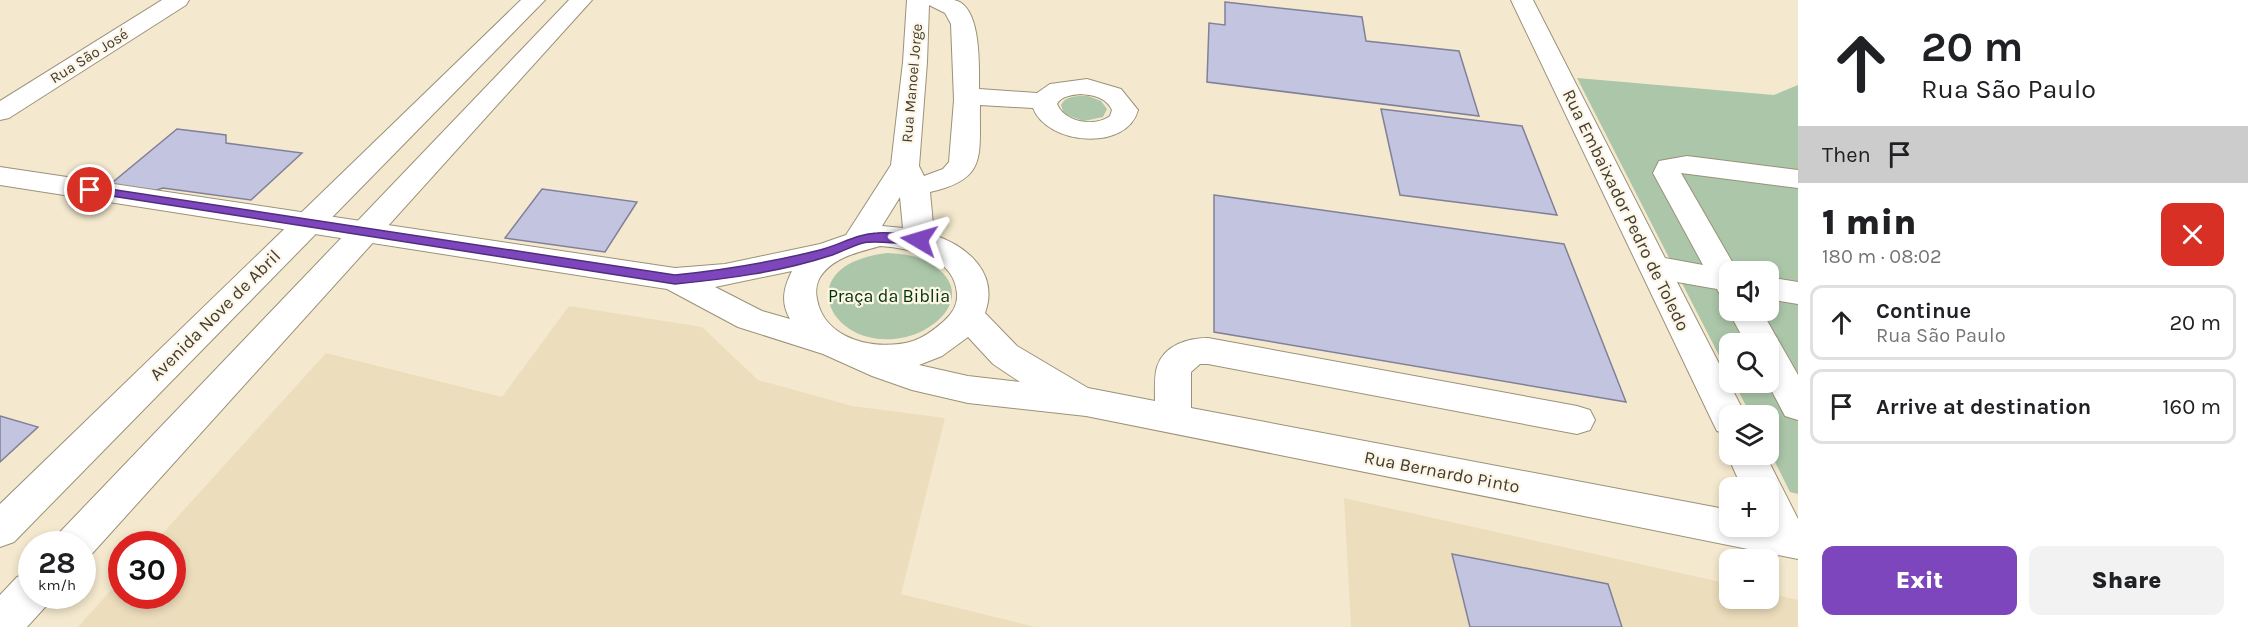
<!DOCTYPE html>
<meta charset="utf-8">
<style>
:root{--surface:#fff;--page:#f2f2f2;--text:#202124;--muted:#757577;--line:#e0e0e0;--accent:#7d46bd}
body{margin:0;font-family:Karla,sans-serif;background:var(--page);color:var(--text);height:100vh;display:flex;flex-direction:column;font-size:22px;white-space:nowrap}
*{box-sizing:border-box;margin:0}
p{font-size:20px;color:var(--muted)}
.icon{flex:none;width:33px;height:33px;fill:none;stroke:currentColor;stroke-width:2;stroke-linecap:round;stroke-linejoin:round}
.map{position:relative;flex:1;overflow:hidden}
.drawer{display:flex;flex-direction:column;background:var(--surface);width:450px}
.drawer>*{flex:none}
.banner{background:#fff;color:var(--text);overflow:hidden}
.fabs{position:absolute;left:1719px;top:261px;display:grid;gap:12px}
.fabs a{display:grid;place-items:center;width:60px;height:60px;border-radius:12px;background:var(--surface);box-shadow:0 3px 9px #0003;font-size:30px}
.speed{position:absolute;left:18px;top:531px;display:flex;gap:12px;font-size:30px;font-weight:700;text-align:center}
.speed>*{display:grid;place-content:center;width:78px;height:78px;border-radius:50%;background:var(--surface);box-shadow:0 3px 9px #0003;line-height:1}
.speed small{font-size:15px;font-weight:400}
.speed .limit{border:9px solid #d22;background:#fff;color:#111}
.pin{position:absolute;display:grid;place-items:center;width:51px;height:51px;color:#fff;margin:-26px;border:3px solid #fff;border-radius:50%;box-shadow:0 2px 6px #0007}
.me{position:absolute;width:66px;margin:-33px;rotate:277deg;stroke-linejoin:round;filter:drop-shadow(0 0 4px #0008)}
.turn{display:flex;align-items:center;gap:21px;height:126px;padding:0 24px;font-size:27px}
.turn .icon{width:78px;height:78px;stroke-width:2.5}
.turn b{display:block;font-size:42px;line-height:51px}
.then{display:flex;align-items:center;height:57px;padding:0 24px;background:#0003;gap:12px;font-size:22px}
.round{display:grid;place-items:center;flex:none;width:63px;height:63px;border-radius:12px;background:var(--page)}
.head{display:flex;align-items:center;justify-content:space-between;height:102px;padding:0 24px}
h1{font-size:36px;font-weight:800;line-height:45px}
.primary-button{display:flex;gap:12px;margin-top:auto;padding:12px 24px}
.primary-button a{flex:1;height:69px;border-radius:12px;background:var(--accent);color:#fff;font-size:24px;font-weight:800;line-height:69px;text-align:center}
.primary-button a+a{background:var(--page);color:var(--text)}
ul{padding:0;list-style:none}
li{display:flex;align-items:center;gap:18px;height:75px;margin:0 12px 9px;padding:0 12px;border:3px solid var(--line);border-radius:12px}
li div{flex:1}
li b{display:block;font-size:22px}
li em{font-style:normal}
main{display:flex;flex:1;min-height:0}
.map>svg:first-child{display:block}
</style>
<main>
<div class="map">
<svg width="1798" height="627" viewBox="0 0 1798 627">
<rect width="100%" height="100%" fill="#f4e9ce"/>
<g fill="#ecddbc">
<polygon points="569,306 702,327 758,380 852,406 945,418 901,594 1035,627 78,627 121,579 122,596 172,596 172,544 153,544 326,353 502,397"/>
<polygon points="1344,498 1729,584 1730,598 1768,598 1769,593 1798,600 1798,627 1351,627"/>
</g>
<g fill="#abc6a9" fill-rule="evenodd">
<path d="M1577,78L1774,95L1798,85V494L1790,492L1769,450L1768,416L1751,415L1734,383L1768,382V344H1730L1729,375ZM1730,272H1768V310H1730Z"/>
<path d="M1088,96L1101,101L1107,109L1103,117L1084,121L1064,114L1061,105C1066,95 1078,96 1088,96Z"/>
<path d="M888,253C905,254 922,256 936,267C973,295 939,329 906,337C830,355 786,264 888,253Z"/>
</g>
<g fill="#c3c4df" stroke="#808099" stroke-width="1.5">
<polygon points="1225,2 1362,17 1366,41 1459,51 1479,116 1207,82 1209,23 1225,25"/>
<polygon points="1381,109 1522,126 1557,215 1400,195"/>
<polygon points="177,129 226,135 226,143 302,153 251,200 163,188 150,192 107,187"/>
<polygon points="542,189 637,202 605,252 505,238"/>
<polygon points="1214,195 1564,244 1626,402 1214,332"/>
<polygon points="0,416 38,427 0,462"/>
<polygon points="1452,554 1608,584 1622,627 1470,627"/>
</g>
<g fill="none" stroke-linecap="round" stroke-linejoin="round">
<defs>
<g id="minor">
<polygon points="162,0 189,0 186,5 9,118 0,120 0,101"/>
<path d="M907,0C922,0 939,0 954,0C982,5 979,68 979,89L1037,93L1050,84L1087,79L1121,89L1138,110C1127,152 1047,145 1033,108L980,105C979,156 988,179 930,192L934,235C969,247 999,274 985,313L1017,346L1088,388L1155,401C1155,391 1154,377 1157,367C1164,345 1188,338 1208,338L1577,406L1590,410L1595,420L1590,430L1577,434L1208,364H1200L1191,372V408L1730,510V526H1768V488H1742L1727,454L1730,449V454H1765L1798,519V559L1086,416L968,403L912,390L872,376L823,354L738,327L667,289L0,185V167L675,268L725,264L820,244L846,235L891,165L903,62ZM929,5L945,13L951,24L954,100L949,162L943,169L924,176L919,166L927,62ZM1080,94C1093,95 1106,97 1112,110L1110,116C1095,127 1065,123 1057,104C1061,96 1072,95 1080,94ZM900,197L903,228L882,226ZM880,246C910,248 955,257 957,294C958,304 952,314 944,321C935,329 925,337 913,341C877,352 824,340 817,299C815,290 817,280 823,273C837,256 860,252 880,246ZM792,271C784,287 780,302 790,319L762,311L715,287ZM968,337L993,364L1020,382L968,376L919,365L942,356Z"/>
<polygon points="1511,0 1533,0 1665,258 1703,265 1653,173 1659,161 1687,156 1798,170 1798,188 1681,173 1738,272 1730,272 1730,296 1719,293 1717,289 1677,282 1746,416 1730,416 1730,435 1717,431 1712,421"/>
<polygon points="1768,277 1798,282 1798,304 1768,299"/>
<polygon points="1730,307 1730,310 1761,310 1798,375 1798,420 1785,416 1767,382 1768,382 1768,344 1746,344 1728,310"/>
</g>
<g id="major">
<polygon points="521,0 545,0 14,542 0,547 0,504"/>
<polygon points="569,0 592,0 89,557 82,559 82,544 55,544 61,531"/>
<polygon points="32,572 32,596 51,596 47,605 27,627 0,627 0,595 17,577"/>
</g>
</defs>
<use href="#minor" stroke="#9b9178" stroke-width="2"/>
<use href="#major" stroke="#9b9178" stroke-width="2"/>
<use href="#minor" fill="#fff" fill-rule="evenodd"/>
<use href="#major" fill="#fff" fill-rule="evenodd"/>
</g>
<path fill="#7d46bd" stroke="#512e7b" stroke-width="1.5" d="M90,186L675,275C724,270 772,262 820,250C840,245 856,234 877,233C886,232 919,234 925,240C918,248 878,239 863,243C851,246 840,253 829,256C780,272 726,279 675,284L86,192L84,190Z"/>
<g text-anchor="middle" stroke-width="4.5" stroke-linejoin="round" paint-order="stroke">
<g font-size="15" fill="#413d32" stroke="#fdf6e6">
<text transform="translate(89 56) rotate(-32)" y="5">Rua São José</text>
<text transform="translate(912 83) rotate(-85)" y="5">Rua Manoel Jorge</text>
</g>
<g font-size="18" fill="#413d32" stroke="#fdf6e6">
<text transform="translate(1626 210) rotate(64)" y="6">Rua Embaixador Pedro de Toledo</text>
<text transform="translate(215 315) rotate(-45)" y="6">Avenida Nove de Abril</text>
<text transform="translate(1442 472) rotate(11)" y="6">Rua Bernardo Pinto</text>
</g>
<g font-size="18" fill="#013404" stroke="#fdf6e6">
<text x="889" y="302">Praça da Biblia</text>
</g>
</g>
</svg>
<div class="fabs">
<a><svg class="icon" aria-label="sound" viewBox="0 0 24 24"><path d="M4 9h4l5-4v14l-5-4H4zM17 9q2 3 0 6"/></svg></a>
<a><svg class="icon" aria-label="search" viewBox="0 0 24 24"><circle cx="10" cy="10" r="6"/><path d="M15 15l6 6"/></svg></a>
<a><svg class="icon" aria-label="layers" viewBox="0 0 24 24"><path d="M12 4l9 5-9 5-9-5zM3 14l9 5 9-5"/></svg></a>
<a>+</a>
<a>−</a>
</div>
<div class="speed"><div>28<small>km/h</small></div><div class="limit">30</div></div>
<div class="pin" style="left:90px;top:190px;background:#d93025"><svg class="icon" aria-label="arrive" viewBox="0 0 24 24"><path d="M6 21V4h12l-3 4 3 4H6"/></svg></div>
<svg class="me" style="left:919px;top:240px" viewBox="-20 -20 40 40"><path d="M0-17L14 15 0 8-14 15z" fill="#7d46bd" stroke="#fff" stroke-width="4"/></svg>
</div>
<section class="drawer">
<div class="banner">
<div class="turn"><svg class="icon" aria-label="ahead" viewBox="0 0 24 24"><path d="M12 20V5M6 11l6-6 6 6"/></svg><div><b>20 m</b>Rua São Paulo</div></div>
<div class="then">Then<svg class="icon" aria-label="arrive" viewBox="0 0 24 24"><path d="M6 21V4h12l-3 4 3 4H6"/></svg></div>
</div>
<div class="head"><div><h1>1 min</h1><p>180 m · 08:02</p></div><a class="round" style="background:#d93025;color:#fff"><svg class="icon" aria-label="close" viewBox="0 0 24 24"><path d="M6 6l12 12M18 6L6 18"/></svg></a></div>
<ul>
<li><svg class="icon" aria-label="ahead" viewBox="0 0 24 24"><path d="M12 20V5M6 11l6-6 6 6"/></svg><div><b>Continue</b><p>Rua São Paulo</p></div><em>20 m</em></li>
<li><svg class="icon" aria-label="arrive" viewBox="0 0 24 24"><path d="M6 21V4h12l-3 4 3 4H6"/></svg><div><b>Arrive at destination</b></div><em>160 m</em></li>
</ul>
<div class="primary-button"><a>Exit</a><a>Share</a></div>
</section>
</main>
